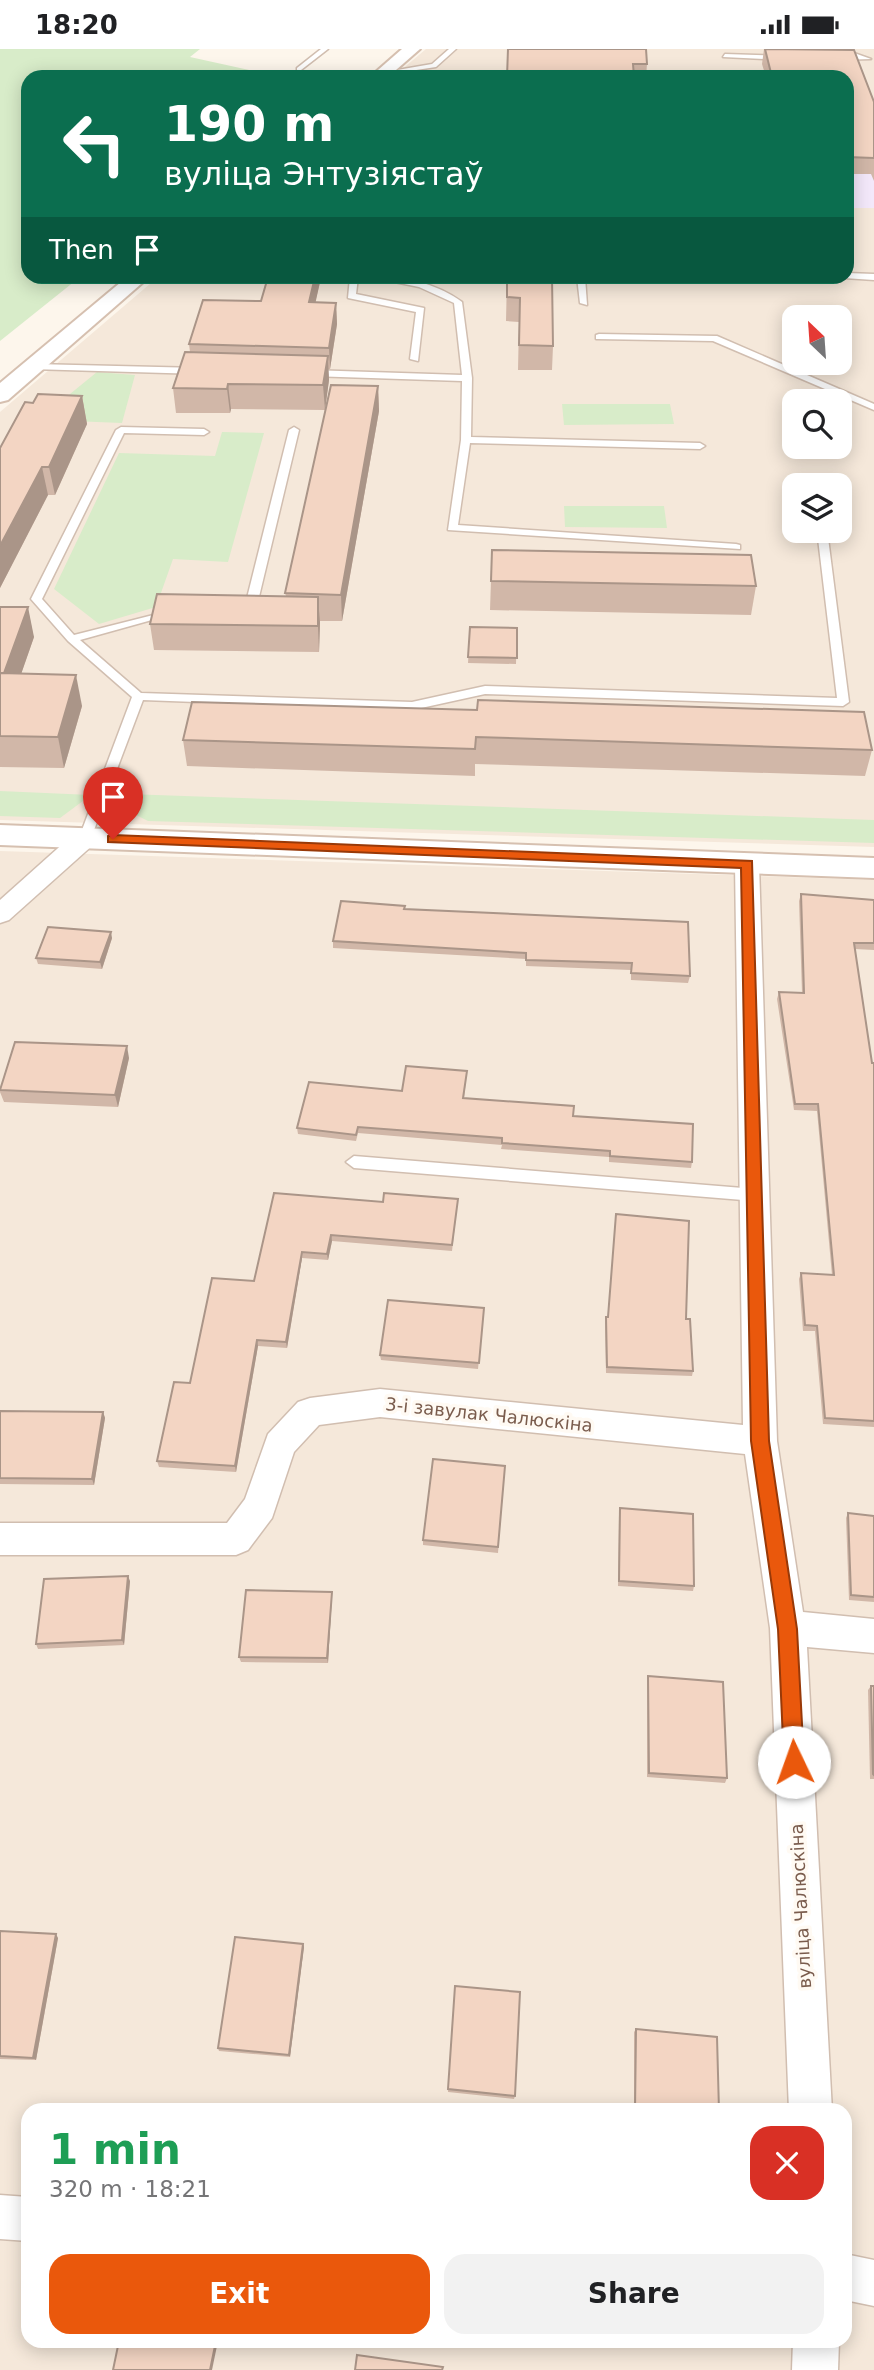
<!DOCTYPE html>
<meta charset="utf-8">
<style>
:root{--surface:#fff;--page:#f2f2f2;--text:#202124;--muted:#757577;--accent:#ea580c}
body{margin:0;font-family:"DejaVu Sans",sans-serif;background:var(--page);color:var(--text);height:100vh;display:flex;flex-direction:column;font-size:26px;white-space:nowrap}
*{box-sizing:border-box;margin:0}
p{font-size:23px;color:var(--muted)}
.icon{flex:none;width:38px;height:38px;fill:none;stroke:currentColor;stroke-width:2;stroke-linecap:round;stroke-linejoin:round}
.map{position:relative;flex:1;overflow:hidden}
.details{position:absolute;left:21px;top:2054px;width:831px;height:245px;display:flex;flex-direction:column;background:var(--surface);border-radius:21px;box-shadow:0 4px 18px #0003}
.details>*{flex:none}
.guide{position:absolute;left:21px;top:21px;width:833px;height:214px;border-radius:21px;box-shadow:0 4px 18px #0003;background:#0b6e4f;color:#fff;overflow:hidden}
.needle{width:46px;rotate:335deg}
.tools{position:absolute;left:782px;top:256px;display:grid;gap:14px}
.tools a{display:grid;place-items:center;width:70px;height:70px;border-radius:14px;background:var(--surface);box-shadow:0 4px 18px #0003;font-size:35px}
.pin{position:absolute;display:grid;place-items:center;width:60px;height:60px;color:#fff;margin:-72px -30px;border-radius:50% 50% 50% 0;rotate:-45deg;box-shadow:0 0 7px #0007}
.pin .icon{rotate:45deg}
.me{position:absolute;width:77px;margin:-38px;rotate:357deg;stroke-linejoin:round;filter:drop-shadow(0 0 5px #0008)}
.turn{display:flex;align-items:center;gap:24px;height:147px;padding:0 28px;font-size:32px}
.turn .icon{width:91px;height:91px;stroke-width:2.5}
.turn b{display:block;font-size:49px;line-height:60px}
.then{display:flex;align-items:center;height:66px;padding:0 28px;background:#0003;gap:14px;font-size:26px}
.round{display:grid;place-items:center;flex:none;width:74px;height:74px;border-radius:21px;background:var(--page)}
.head{display:flex;align-items:center;justify-content:space-between;height:119px;padding:0 28px}
h1{font-size:42px;font-weight:600;line-height:52px;color:#1e9e55}
.cta{display:flex;gap:14px;margin-top:auto;padding:14px 28px}
.cta a{flex:1;height:80px;border-radius:21px;background:var(--accent);color:#fff;font-size:28px;font-weight:600;line-height:80px;text-align:center}
.cta a+a{background:var(--page);color:var(--text)}
.status{display:flex;justify-content:space-between;align-items:center;height:49px;padding:0 35px;background:var(--surface);direction:ltr}
.status svg{height:19px;fill:currentColor}
.map>svg:first-child{display:block}
</style>
<div class="status"><b>18:20</b><svg viewBox="0 0 49 12"><path d="M0 12V9h3v3zM5 12V6h3v6zM10 12V3h3v9zM15 12V0h3v12zM26 1h20v11H26zM47 4h2v5h-2z"/></svg></div>
<div class="map">
<svg width="874" height="2321" viewBox="0 0 874 2321">
<rect width="100%" height="100%" fill="#fdf6ec"/>
<g fill="#f5e8da" fill-rule="evenodd">
<path d="M426,0H874V798L0,771V363L158,228H847V28H393ZM794,268H840V313H794ZM794,352H840V397H794ZM794,436H840V481H794Z"/>
<path d="M0,802L874,831V2321H0ZM28,2062H845V2292H28Z"/>
</g>
<rect fill="#f3e8fa" x="847" y="53" width="27" height="106"/>
<g fill="#d8ecc9">
<polygon points="0,0 200,0 190,8 263,24 309,28 28,28 28,228 80,228 0,292"/>
<polygon points="97,323 135,326 122,374 46,371 21,385"/>
<polygon points="562,355 670,355 674,375 564,376"/>
<polygon points="222,383 264,384 228,513 173,510 156,558 99,575 54,540 119,404 215,407"/>
<polygon points="564,457 664,457 667,479 565,478"/>
<polygon points="0,742 91,746 60,769 0,767"/>
<polygon points="127,745 874,771 874,794 148,772 130,763 125,753"/>
</g>
<g fill="none" stroke-linecap="round" stroke-linejoin="round">
<defs>
<g id="service">
<polygon points="321,0 328,0 301,21 297,21 297,19"/>
<polygon points="449,0 456,0 436,18 383,26 380,24 432,15"/>
<polygon points="833,0 843,0 871,10 837,11 839,8 855,8"/>
<polygon points="725,5 785,7 788,9 785,11 723,8"/>
<polygon points="847,224 874,225 874,231 844,229"/>
<polygon points="350,228 358,228 356,245 424,259 418,312 410,310 416,263 348,249"/>
<path d="M370,228C400,225 438,235 462,253L472,329L471,388L700,394L705,397L700,400L470,394L458,476L736,495L740,496V500L448,481L461,391L462,332L310,327L305,324L310,321L462,326L454,254L419,238Z"/>
<polygon points="577,228 585,228 587,256 580,254"/>
<polygon points="599,285 717,287 874,355 874,361 713,292 596,290 596,286"/>
<polygon points="34,315 200,319 205,322 200,325 31,320 29,318"/>
<polygon points="121,378 204,380 209,383 204,386 124,384 42,550 74,586 177,560 177,564 80,591 141,644 412,653 485,637 837,649 817,481 827,481 849,653 843,657 485,645 412,661 143,651 91,789 85,793 80,792 79,789 132,648 68,592 31,550 116,381"/>
<polygon points="294,378 299,381 258,552 252,555 233,556 233,552 247,549 289,381"/>
<polygon points="354,1107 755,1140 761,1142 763,1146 761,1150 755,1152 354,1119 346,1113"/>
</g>
<g id="minor">
<polygon points="85,781 94,783 97,789 94,795 9,871 0,874 0,851 76,783"/>
<polygon points="747,807 756,809 759,815 777,1392 803,1563 874,1570 874,1604 807,1598 832,2062 789,2062 770,1579 745,1405 380,1368 319,1376 294,1403 272,1469 248,1501 236,1506 0,1506 0,1474 227,1474 245,1450 268,1385 298,1353 310,1349 380,1340 743,1376 735,815 738,809"/>
<polygon points="0,2146 28,2148 28,2192 0,2190"/>
<polygon points="845,2205 874,2211 874,2257 845,2251"/>
<polygon points="793,2292 839,2292 838,2321 792,2321"/>
</g>
<g id="secondary">
<polygon points="402,0 420,0 388,28 370,28"/>
<polygon points="127,228 149,228 8,351 0,353 0,334"/>
<polygon points="0,776 874,809 874,829 0,796"/>
</g>
</defs>
<use href="#service" stroke="#d1beb0" stroke-width="3"/>
<use href="#minor" stroke="#d1beb0" stroke-width="3"/>
<use href="#secondary" stroke="#d6c0b0" stroke-width="4"/>
<use href="#service" fill="#fff" fill-rule="evenodd"/>
<use href="#minor" fill="#fff" fill-rule="evenodd"/>
<use href="#secondary" fill="#fff" fill-rule="evenodd"/>
</g>
<g fill="#d1b7a8">
<polygon points="508,0 647,15 646,28 507,28"/>
<polygon points="764,0 854,1 874,53 874,132 871,125 847,125 847,28 766,28 762,15"/>
<polygon points="268,228 319,228 320,233 315,254 336,254 337,275 330,320 328,320 329,331 325,361 231,360 230,364 176,364 173,339 190,303 189,295 261,252"/>
<polygon points="507,228 553,297 552,321 518,321 519,273 506,272"/>
<polygon points="378,337 379,362 342,572 320,572 319,603 154,601 150,575 286,547 285,544"/>
<polygon points="82,347 87,375 55,446 48,446 0,539 0,399 33,354"/>
<polygon points="491,532 756,537 751,566 490,561"/>
<polygon points="0,558 34,588 21,625 82,657 64,719 0,718"/>
<polygon points="470,578 517,579 516,615 468,614"/>
<polygon points="192,653 872,701 865,727 475,715 475,727 187,717 183,691"/>
<polygon points="801,845 874,851 874,901 855,900 872,1014 874,1014 874,1378 823,1375 815,1282 803,1282 799,1230 801,1224 832,1226 817,1062 794,1061 777,950 779,943 802,944 799,852"/>
<polygon points="405,860 690,927 688,934 631,931 631,921 526,917 526,910 333,899 333,892"/>
<polygon points="112,889 102,920 38,915 36,909"/>
<polygon points="129,1009 118,1058 4,1053 0,1043 0,1040"/>
<polygon points="467,1022 464,1049 573,1067 692,1113 691,1119 609,1113 609,1108 501,1100 502,1096 358,1084 356,1092 298,1085 297,1079 402,1042"/>
<polygon points="458,1150 452,1202 332,1192 328,1211 302,1209 287,1299 258,1297 236,1423 159,1418 157,1412 190,1334 254,1232 383,1153"/>
<polygon points="484,1259 478,1320 381,1311 380,1306"/>
<polygon points="606,1268 686,1270 693,1322 692,1327 606,1324 605,1274"/>
<polygon points="0,1362 103,1363 105,1369 94,1436 0,1435"/>
<polygon points="505,1417 498,1504 423,1496 423,1491"/>
<polygon points="620,1459 694,1537 693,1542 618,1537 619,1465"/>
<polygon points="848,1464 874,1467 874,1553 849,1551 846,1469"/>
<polygon points="130,1532 124,1596 38,1600 36,1595"/>
<polygon points="332,1543 328,1614 241,1613 239,1608"/>
<polygon points="648,1627 727,1729 725,1734 647,1728 647,1632"/>
<polygon points="871,1637 874,1637 874,1730 870,1730 868,1641"/>
<polygon points="0,1882 58,1889 36,2011 0,2010"/>
<polygon points="303,1895 304,1898 290,2008 219,2002 218,1999"/>
<polygon points="455,1937 515,2047 514,2050 448,2043"/>
<polygon points="636,1980 719,2062 634,2062 634,1983"/>
</g>
<g fill="#aa9588">
<polygon points="315,228 319,228 320,233 311,274 309,253"/>
<polygon points="336,254 337,275 330,320 329,299"/>
<polygon points="328,307 329,331 325,361 323,336"/>
<polygon points="228,335 231,360 230,364 227,340"/>
<polygon points="378,337 379,362 342,572 341,546"/>
<polygon points="82,347 87,375 55,446 49,418"/>
<polygon points="42,418 48,446 0,539 0,497"/>
<polygon points="318,548 320,574 319,603 318,577"/>
<polygon points="28,558 34,588 11,654 4,624"/>
<polygon points="76,626 82,657 64,719 58,688"/>
<polygon points="111,883 112,889 102,920 100,913"/>
<polygon points="127,997 129,1009 118,1058 115,1046"/>
<polygon points="331,1186 332,1192 328,1211 327,1205"/>
<polygon points="302,1203 302,1209 287,1299 286,1293"/>
<polygon points="257,1291 258,1297 236,1423 235,1417"/>
<polygon points="103,1363 105,1369 94,1436 92,1430"/>
<polygon points="128,1527 130,1532 124,1596 122,1591"/>
<polygon points="332,1543 332,1548 328,1614 327,1609"/>
<polygon points="56,1885 58,1889 36,2011 33,2009"/>
<polygon points="303,1895 304,1898 290,2008 289,2006"/>
<polygon points="216,2292 218,2292 212,2321 210,2321"/>
</g>
<g fill="#f3d5c3" stroke="#aa9588" stroke-width="2">
<polygon points="508,0 646,0 647,15 633,15 634,28 507,28"/>
<polygon points="765,0 854,1 874,53 874,109 847,108 847,28 772,28"/>
<polygon points="268,228 315,228 309,253 336,254 329,299 189,295 203,251 261,252"/>
<polygon points="507,228 552,228 553,297 519,296 520,249 507,248"/>
<polygon points="185,303 328,307 323,336 228,335 227,340 173,339"/>
<polygon points="331,336 378,337 341,546 285,544"/>
<polygon points="38,345 82,347 49,418 42,418 0,497 0,399 25,353 33,354"/>
<polygon points="492,501 751,506 756,537 491,532"/>
<polygon points="157,545 318,548 318,577 150,575"/>
<polygon points="0,558 28,558 4,624 0,624"/>
<polygon points="470,578 517,579 517,609 468,608"/>
<polygon points="0,624 76,626 58,688 0,687"/>
<polygon points="478,651 864,663 872,701 476,688 475,700 183,691 192,653 477,661"/>
<polygon points="801,845 874,851 874,894 854,894 872,1014 874,1014 874,1372 825,1369 817,1277 805,1276 801,1224 834,1226 818,1055 795,1055 779,943 804,944"/>
<polygon points="341,852 405,857 404,860 688,873 690,927 631,924 632,914 526,911 526,904 333,892"/>
<polygon points="48,878 111,883 100,913 36,909"/>
<polygon points="15,993 127,997 115,1046 0,1041"/>
<polygon points="406,1017 467,1022 463,1049 574,1057 573,1067 693,1075 692,1113 610,1107 610,1102 502,1094 502,1089 358,1078 356,1086 297,1079 309,1033 402,1042"/>
<polygon points="274,1144 383,1153 384,1144 458,1150 452,1196 331,1186 327,1205 302,1203 286,1293 257,1291 235,1417 157,1412 174,1333 190,1334 212,1229 254,1232"/>
<polygon points="616,1165 689,1172 686,1270 690,1270 693,1322 607,1318 606,1268 608,1268"/>
<polygon points="388,1251 484,1259 479,1314 380,1306"/>
<polygon points="0,1362 103,1363 92,1430 0,1429"/>
<polygon points="433,1410 505,1417 498,1498 423,1491"/>
<polygon points="620,1459 693,1465 694,1537 619,1532"/>
<polygon points="848,1464 874,1467 874,1548 851,1546"/>
<polygon points="128,1527 122,1591 36,1595 44,1530"/>
<polygon points="246,1541 332,1543 327,1609 239,1608"/>
<polygon points="648,1627 723,1633 727,1729 649,1724"/>
<polygon points="871,1637 874,1637 874,1726 873,1725"/>
<polygon points="0,1882 56,1885 33,2009 0,2007"/>
<polygon points="235,1888 303,1895 289,2006 218,1999"/>
<polygon points="455,1937 520,1943 515,2047 448,2040"/>
<polygon points="636,1980 717,1988 719,2062 635,2062"/>
<polygon points="119,2292 216,2292 210,2321 113,2321"/>
<polygon points="357,2306 443,2318 442,2321 355,2321"/>
</g>
<polygon fill="#ea580c" stroke="#983908" stroke-width="2" points="113,786 752,812 769,1392 797,1580 804,1713 801,1721 794,1724 787,1721 784,1713 778,1580 751,1392 741,819 108,793 108,787"/>
<g text-anchor="middle" stroke-width="7" stroke-linejoin="round" paint-order="stroke">
<g font-size="18" fill="#7a5c4d" stroke="#fffaf3">
<text transform="translate(489 1366) rotate(6)" y="6">3-і завулак Чалюскіна</text>
<text transform="translate(801 1857) rotate(-93)" y="6">вуліца Чалюскіна</text>
</g>
</g>
</svg>
<div class="tools">
<a><svg class="needle" viewBox="-14 -14 28 28"><path d="M0-13l5 13h-10z" fill="#e53935"/><path d="M0 13l5-13h-10z" fill="#757577"/></svg></a>
<a><svg class="icon" aria-label="search" viewBox="0 0 24 24"><circle cx="10" cy="10" r="6"/><path d="M15 15l6 6"/></svg></a>
<a><svg class="icon" aria-label="layers" viewBox="0 0 24 24"><path d="M12 4l9 5-9 5-9-5zM3 14l9 5 9-5"/></svg></a>
</div>
<div class="pin" style="left:113px;top:790px;background:#d93025"><svg class="icon" aria-label="arrive" viewBox="0 0 24 24"><path d="M6 21V4h12l-3 4 3 4H6"/></svg></div>
<svg class="me" style="left:794px;top:1713px" viewBox="-20 -20 40 40"><circle r="19" fill="#fff"/><path d="M0-13L10 11 0 6-10 11z" fill="#ea580c"/></svg>
<div class="guide">
<div class="turn"><svg class="icon" aria-label="left" viewBox="0 0 24 24"><path d="M17 20v-9H6M10 6l-5 5 5 5"/></svg><div><b>190 m</b>вуліца Энтузіястаў</div></div>
<div class="then">Then<svg class="icon" aria-label="arrive" viewBox="0 0 24 24"><path d="M6 21V4h12l-3 4 3 4H6"/></svg></div>
</div>
<section class="details">
<div class="head"><div><h1>1 min</h1><p>320 m · 18:21</p></div><a class="round" style="background:#d93025;color:#fff"><svg class="icon" aria-label="close" viewBox="0 0 24 24"><path d="M6 6l12 12M18 6L6 18"/></svg></a></div>
<div class="cta"><a>Exit</a><a>Share</a></div>
</section>
</div>
